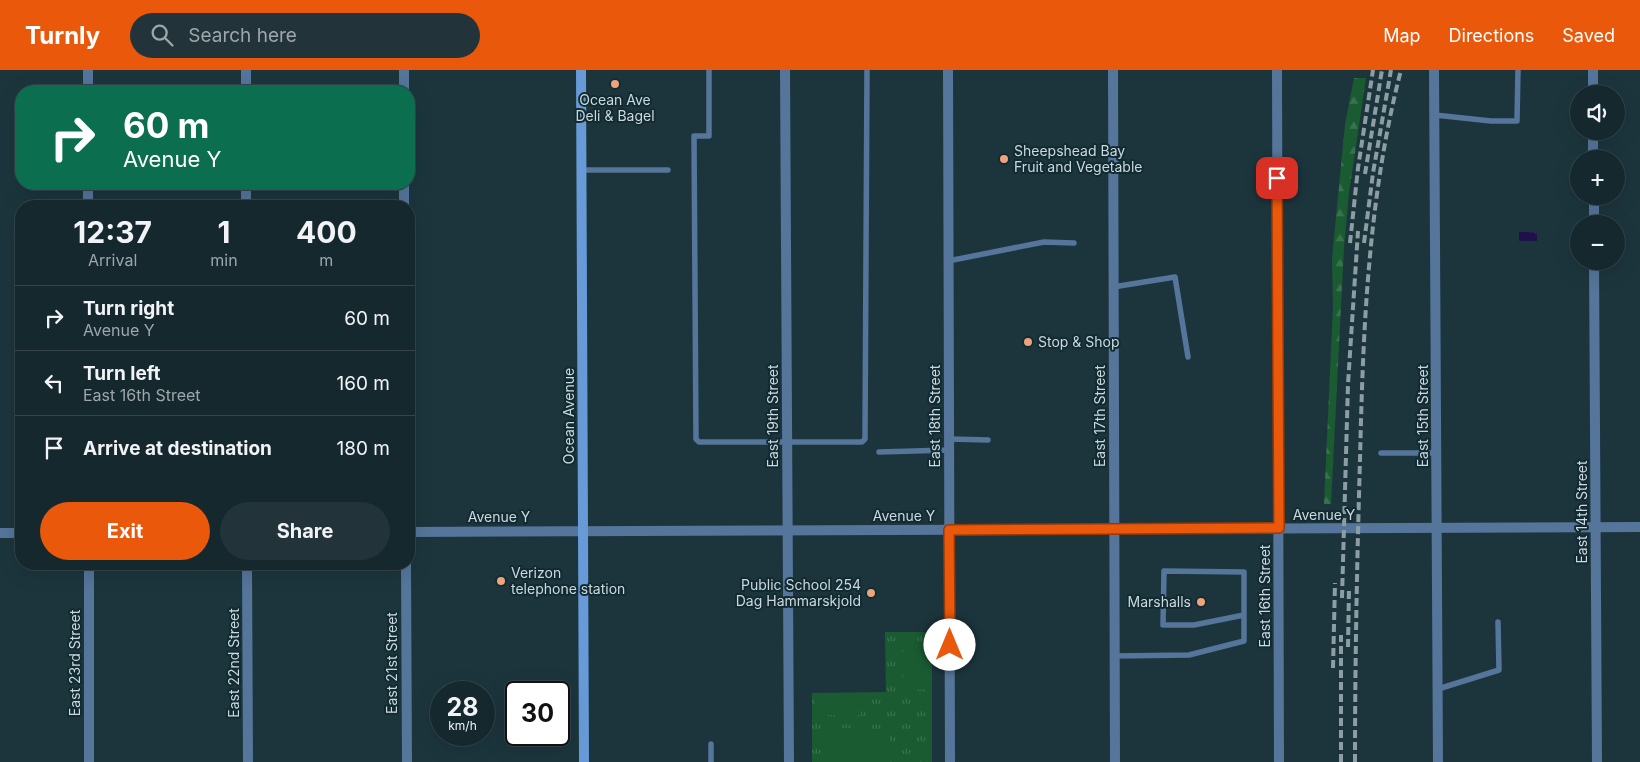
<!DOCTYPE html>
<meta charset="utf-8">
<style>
:root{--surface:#15282e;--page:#22343a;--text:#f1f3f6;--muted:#9da6aa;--line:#34444a;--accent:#ea580c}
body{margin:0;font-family:Inter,sans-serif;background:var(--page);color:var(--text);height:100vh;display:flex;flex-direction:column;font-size:19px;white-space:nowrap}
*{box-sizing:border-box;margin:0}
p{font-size:16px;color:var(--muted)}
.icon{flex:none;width:28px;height:28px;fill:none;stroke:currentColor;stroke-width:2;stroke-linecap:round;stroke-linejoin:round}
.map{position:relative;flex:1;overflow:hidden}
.panel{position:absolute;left:15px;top:130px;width:400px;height:370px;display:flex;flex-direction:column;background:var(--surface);border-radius:20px;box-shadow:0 5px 20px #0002,0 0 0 1px var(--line)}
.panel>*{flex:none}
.banner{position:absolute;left:15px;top:15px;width:400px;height:105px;border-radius:20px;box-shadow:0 5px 20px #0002,0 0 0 1px var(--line);background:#0b6e4f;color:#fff;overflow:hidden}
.buttons{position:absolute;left:1570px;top:15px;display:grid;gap:10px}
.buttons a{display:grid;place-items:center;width:55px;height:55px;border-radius:50%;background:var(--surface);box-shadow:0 5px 20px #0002,0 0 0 1px var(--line);font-size:25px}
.speed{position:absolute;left:430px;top:611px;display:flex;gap:10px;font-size:25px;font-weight:700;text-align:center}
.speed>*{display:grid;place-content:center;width:65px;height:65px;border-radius:50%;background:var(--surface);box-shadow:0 5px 20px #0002,0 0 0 1px var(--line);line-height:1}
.speed small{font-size:12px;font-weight:400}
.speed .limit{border:2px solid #111;border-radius:8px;background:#fff;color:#111}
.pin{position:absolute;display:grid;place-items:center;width:42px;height:42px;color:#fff;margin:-21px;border-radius:10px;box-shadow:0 2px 8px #0006}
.me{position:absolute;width:55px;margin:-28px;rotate:0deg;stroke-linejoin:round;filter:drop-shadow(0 0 4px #0008)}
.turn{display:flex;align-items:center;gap:18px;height:105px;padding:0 25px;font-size:22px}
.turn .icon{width:65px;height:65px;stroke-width:2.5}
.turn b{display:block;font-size:35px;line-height:42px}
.eta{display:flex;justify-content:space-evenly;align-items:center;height:85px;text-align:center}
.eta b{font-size:30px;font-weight:700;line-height:35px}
.action{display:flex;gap:10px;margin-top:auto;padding:10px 25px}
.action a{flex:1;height:58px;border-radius:30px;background:var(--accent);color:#fff;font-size:20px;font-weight:700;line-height:58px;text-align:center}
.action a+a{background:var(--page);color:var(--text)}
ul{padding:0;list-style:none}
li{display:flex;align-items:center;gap:15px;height:65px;padding:0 25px;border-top:1px solid var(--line)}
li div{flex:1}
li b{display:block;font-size:19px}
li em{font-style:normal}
header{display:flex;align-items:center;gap:30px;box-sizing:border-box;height:70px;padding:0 25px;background:var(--accent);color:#fff}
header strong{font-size:24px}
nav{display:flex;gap:28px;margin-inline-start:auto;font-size:18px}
.search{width:350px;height:45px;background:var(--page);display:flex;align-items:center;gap:12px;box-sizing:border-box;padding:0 18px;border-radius:28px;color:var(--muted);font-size:19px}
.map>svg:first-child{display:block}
</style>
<header>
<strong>Turnly</strong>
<div class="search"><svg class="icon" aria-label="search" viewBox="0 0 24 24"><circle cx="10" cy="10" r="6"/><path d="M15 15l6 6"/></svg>Search here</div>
<nav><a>Map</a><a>Directions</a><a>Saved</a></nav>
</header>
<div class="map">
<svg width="1640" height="692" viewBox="0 0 1640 692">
<defs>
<pattern id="forest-firs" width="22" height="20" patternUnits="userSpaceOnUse" patternTransform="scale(1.25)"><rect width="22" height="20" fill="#1a5b32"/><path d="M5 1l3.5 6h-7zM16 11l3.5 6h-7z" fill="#3a724f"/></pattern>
<pattern id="park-tufts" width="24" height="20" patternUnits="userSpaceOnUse" patternTransform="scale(1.25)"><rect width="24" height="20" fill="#1a5b32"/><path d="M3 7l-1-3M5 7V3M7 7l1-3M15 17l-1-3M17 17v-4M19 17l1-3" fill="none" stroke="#3a724f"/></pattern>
<pattern id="water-ripples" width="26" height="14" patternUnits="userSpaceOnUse" patternTransform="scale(1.25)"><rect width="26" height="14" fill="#1e1148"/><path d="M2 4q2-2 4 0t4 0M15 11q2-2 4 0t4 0" fill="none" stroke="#3d3362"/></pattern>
</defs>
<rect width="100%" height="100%" fill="#1c353d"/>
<polygon fill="url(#forest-firs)" points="1354,8 1366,8 1349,123 1344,177 1331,434 1324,434 1333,235 1332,189 1345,54"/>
<polygon fill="url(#park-tufts)" points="885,562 932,562 932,692 812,692 812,623 886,622"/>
<g fill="#1a5b32">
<polygon points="903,579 929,579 929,619 903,620"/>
<rect x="815" y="629" width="46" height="16"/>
<polygon points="821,658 851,658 850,692 821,692"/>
<rect x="852" y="659" width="37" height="33"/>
</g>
<rect fill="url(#water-ripples)" x="1519" y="162" width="18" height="9"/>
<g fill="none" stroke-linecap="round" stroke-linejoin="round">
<g stroke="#55759b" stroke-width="5.5">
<polyline points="709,0 709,66 694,66 696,369 699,372 862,372 865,369 867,0"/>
<polyline points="1435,45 1491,51 1517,51 1518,0"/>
<polyline points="582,100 668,100"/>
<polyline points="948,191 1044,172 1074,173"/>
<polyline points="1113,217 1175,207 1188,287"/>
<polyline points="949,369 988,370"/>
<polyline points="879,382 949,380"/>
<polyline points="1381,383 1437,383"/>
<polyline points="1114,586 1189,585 1244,571 1244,502 1164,501 1163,555 1194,555 1244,545"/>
<polyline points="1438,619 1499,600 1498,552"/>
<polyline points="711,674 711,692"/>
</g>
<g stroke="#55759b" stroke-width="10">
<polyline points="88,0 88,21"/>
<polyline points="246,0 246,21"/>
<polyline points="785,0 789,692"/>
<polyline points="948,0 950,692"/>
<polyline points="1113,0 1115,692"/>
<polyline points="1277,0 1279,692"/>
<polyline points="1434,0 1438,692"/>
<polyline points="1593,0 1593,24"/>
<polyline points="404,21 404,0"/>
<polyline points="1593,61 1593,89"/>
<polyline points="88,114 88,136"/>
<polyline points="246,114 246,136"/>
<polyline points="404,114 404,136"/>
<polyline points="1594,126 1594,154"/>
<polyline points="1594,191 1597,692"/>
<polyline points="409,462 1640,457"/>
<polyline points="0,463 21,463"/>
<polyline points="89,494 89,692"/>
<polyline points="247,494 248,692"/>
<polyline points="406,494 407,692"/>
</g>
<polyline stroke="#679ad7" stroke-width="10" points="581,0 584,692"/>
<g stroke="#8c9ea4" stroke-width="4" stroke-dasharray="8 4" stroke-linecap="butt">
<polyline points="1365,104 1382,0"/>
<polyline points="1350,173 1358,98 1373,0"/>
<polyline points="1364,173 1373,103 1391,0"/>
<polyline points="1342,528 1348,314 1358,161"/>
<polyline points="1348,577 1349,517"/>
<polyline points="1333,598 1335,513"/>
<polyline points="1341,692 1341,565"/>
<path d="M1355,692C1355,591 1357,491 1360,390C1363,260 1368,127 1401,0"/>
</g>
</g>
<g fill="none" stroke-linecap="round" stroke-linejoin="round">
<defs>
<polyline id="route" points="950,575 949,460 1279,458 1277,108"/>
</defs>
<use href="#route" stroke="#983908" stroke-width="12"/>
<use href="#route" stroke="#ea580c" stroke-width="9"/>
</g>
<g fill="#efa378" stroke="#122b32" stroke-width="2">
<circle cx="615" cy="14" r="5"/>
<circle cx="1004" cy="89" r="5"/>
<circle cx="1028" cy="272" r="5"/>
<circle cx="501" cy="511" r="5"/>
<circle cx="871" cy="523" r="5"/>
<circle cx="1201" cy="532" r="5"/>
</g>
<g text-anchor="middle" stroke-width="4" stroke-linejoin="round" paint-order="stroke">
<g font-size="14" fill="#cbd9de" stroke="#122b32" text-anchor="start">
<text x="615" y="35" text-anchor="middle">Ocean Ave<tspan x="615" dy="16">Deli &amp; Bagel</tspan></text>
<text x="1014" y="86">Sheepshead Bay<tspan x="1014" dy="16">Fruit and Vegetable</tspan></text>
<text x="1038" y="277">Stop &amp; Shop</text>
<text x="511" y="508">Verizon<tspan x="511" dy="16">telephone station</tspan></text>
<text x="861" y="520" text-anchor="end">Public School 254<tspan x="861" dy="16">Dag Hammarskjold</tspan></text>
<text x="1191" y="537" text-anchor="end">Marshalls</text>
</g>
<g font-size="14" fill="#cbd9de" stroke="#122b32">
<text transform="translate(569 346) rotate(-90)" y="5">Ocean Avenue</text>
<text transform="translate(773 346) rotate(-90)" y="5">East 19th Street</text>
<text transform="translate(935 346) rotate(-90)" y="5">East 18th Street</text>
<text transform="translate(1100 346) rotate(-90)" y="5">East 17th Street</text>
<text transform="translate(1423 346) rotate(-90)" y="5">East 15th Street</text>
<text transform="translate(1582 442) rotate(-90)" y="5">East 14th Street</text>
<text x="1324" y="450">Avenue Y</text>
<text x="904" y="451">Avenue Y</text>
<text x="499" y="452">Avenue Y</text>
<text transform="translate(1265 526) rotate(-90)" y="5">East 16th Street</text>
<text transform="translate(75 593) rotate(-90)" y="5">East 23rd Street</text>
<text transform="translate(234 593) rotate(-90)" y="5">East 22nd Street</text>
<text transform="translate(392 593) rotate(-90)" y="5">East 21st Street</text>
</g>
</g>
</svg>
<div class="buttons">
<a><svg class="icon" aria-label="sound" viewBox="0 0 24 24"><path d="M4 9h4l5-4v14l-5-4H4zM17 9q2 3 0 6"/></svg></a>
<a>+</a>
<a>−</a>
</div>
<div class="speed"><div>28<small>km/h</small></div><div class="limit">30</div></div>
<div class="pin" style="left:1277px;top:108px;background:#d93025"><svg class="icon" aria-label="arrive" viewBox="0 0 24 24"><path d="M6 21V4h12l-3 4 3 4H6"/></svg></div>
<svg class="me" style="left:950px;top:575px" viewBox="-20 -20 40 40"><circle r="19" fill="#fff"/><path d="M0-13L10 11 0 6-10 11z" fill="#ea580c"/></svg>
<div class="banner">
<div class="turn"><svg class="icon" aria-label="right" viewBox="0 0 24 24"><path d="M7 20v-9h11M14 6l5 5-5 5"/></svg><div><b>60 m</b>Avenue Y</div></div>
</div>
<section class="panel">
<div class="eta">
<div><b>12:37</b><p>Arrival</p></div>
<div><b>1</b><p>min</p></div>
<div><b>400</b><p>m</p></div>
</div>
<ul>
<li><svg class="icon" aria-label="right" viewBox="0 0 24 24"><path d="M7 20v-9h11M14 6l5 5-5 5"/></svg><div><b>Turn right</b><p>Avenue Y</p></div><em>60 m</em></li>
<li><svg class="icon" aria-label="left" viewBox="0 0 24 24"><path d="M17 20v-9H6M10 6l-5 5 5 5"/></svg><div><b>Turn left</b><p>East 16th Street</p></div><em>160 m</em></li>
<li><svg class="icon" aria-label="arrive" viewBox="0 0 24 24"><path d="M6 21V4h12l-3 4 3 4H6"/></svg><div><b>Arrive at destination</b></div><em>180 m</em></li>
</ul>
<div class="action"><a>Exit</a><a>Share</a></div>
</section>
</div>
